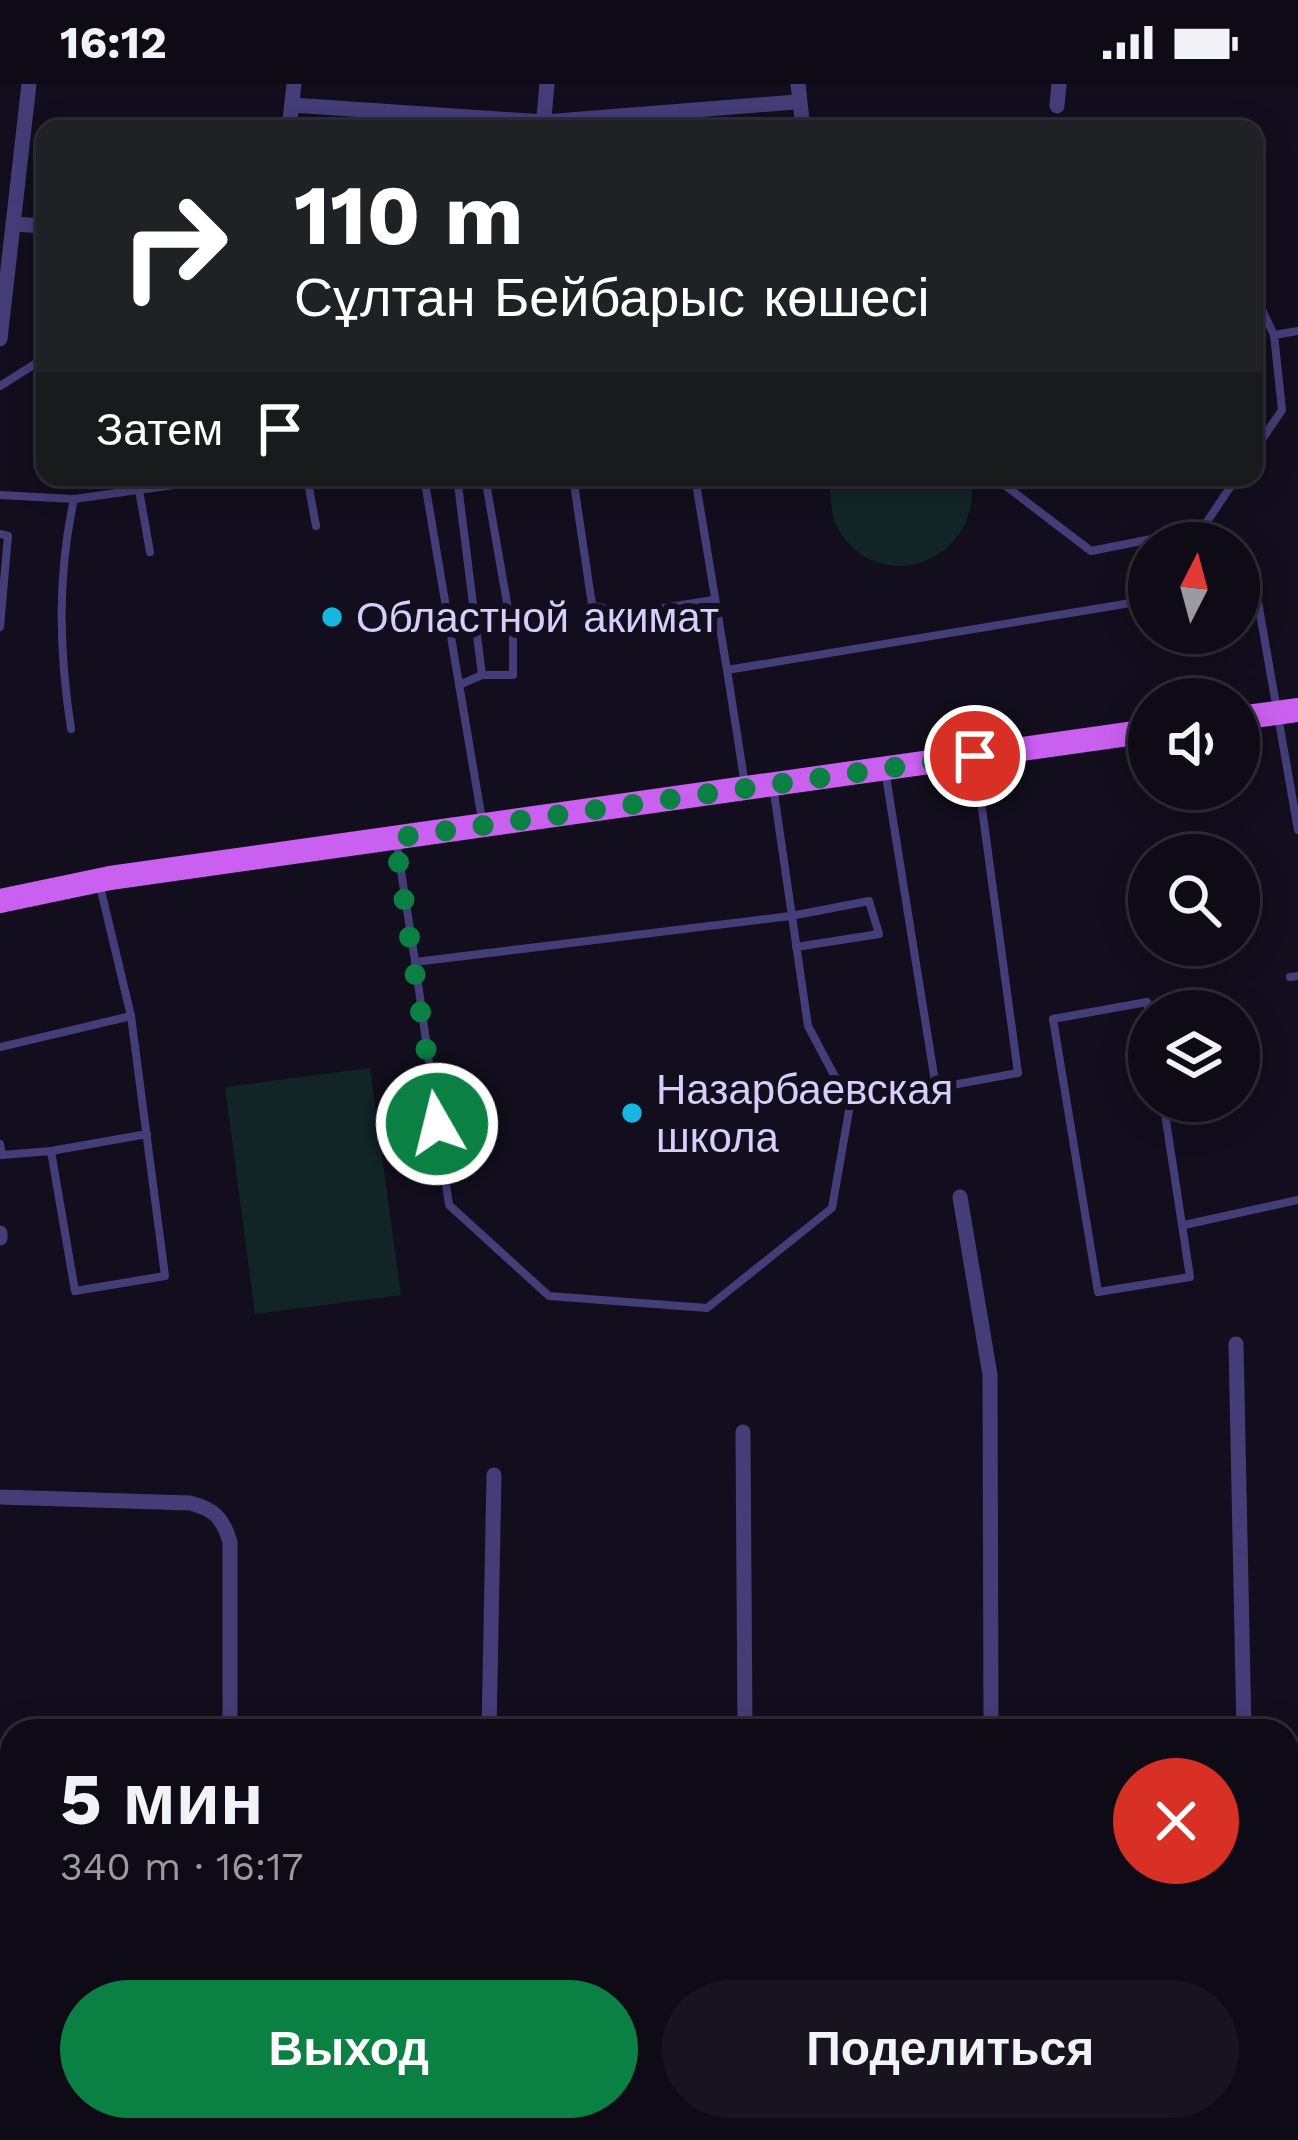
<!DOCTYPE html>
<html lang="ru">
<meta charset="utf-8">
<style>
:root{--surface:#0e0a16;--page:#17131f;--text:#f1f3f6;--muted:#9b9aa1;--line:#2e2b35;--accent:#0b8043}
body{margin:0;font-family:"Work Sans",sans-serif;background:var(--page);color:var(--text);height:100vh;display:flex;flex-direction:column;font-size:45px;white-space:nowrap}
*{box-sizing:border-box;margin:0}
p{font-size:39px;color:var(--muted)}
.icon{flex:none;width:66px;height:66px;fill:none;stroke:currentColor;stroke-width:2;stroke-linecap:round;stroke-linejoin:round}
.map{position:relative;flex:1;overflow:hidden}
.side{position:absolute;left:0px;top:1635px;width:1299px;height:423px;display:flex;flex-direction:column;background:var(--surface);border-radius:36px 36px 0 0;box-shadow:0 6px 30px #0003,0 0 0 3px var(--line)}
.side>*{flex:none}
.top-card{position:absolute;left:36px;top:36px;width:1227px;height:366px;border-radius:24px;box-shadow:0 6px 30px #0003,0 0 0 3px var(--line);background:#202124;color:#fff;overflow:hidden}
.needle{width:78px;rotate:6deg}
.fabs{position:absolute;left:1128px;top:438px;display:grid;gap:24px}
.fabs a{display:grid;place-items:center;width:132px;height:132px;border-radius:50%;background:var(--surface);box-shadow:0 6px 30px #0003,0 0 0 3px var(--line);font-size:60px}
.pin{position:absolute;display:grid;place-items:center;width:102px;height:102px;color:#fff;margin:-51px;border:6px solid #fff;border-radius:50%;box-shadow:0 3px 12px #0007}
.me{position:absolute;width:132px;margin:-66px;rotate:352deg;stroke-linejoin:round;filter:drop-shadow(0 0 9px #0008)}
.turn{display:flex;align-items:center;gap:42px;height:252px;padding:0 60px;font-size:54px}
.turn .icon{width:156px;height:156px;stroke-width:2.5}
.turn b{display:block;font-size:84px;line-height:102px}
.then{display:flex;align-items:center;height:114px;padding:0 60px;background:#0003;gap:24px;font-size:45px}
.round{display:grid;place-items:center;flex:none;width:126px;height:126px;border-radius:63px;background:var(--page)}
.summary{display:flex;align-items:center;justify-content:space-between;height:204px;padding:0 60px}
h1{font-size:72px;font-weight:700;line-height:90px}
.action{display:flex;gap:24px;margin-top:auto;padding:24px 60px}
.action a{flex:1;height:138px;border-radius:72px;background:var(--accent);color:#fff;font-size:48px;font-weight:700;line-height:138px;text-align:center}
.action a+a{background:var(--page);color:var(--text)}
.status{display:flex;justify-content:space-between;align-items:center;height:84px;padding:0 60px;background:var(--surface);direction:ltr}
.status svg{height:33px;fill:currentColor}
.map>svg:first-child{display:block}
</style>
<div class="status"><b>16:12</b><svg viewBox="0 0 49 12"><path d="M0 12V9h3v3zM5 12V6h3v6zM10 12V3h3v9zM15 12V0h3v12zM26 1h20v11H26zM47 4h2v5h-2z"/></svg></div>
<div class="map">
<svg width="1298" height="2056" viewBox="0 0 1298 2056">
<rect width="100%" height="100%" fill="#120e1d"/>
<g fill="#112527">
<path d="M829,393H971C984,479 875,517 836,441C830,428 831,407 829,393Z"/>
<polygon points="370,984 401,1211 255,1230 225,1003"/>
</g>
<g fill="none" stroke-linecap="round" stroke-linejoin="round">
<g stroke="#453d78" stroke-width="8">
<polyline points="1254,209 1274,251 1282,326 1254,367"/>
<polyline points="1274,251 1298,247"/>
<polyline points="0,302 35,280 45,265"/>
<polyline points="307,393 316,442"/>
<polyline points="424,393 482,736"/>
<polyline points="457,393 482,591 459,601"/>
<polyline points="573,393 592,521 626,530 713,516"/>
<polyline points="695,393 727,586"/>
<polyline points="994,393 1091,467 1202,445 1237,393"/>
<polyline points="139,406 150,468"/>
<polyline points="0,411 74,415 231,393"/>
<polyline points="0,450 8,452 0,543"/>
<polyline points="1239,503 1255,501 1298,746"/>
<polyline points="482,591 513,591 513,553 485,393"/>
<path d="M71,645C59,566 57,493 74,415"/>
<polyline points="885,686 936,1004 1018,989 975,673"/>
<polyline points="745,701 727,586 1149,516"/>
<polyline points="773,702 808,942 850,1021 832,1124 707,1224 549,1212 449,1121 415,878 791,832 869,817 879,850 796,863"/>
<polyline points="396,755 415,877"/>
<polyline points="1290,893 1298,892"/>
<polyline points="1149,930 1147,918 1053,935 1098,1208 1190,1193 1163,1017"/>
<polyline points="0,963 131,932"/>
<polyline points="0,1060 2,1071 51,1067 75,1207 165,1192 131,932 99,798"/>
<polyline points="51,1067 147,1050"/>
<polyline points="1184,1141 1298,1116"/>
<polyline points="161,2046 164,2056"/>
</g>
<g stroke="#453d78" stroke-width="15">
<polyline points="798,0 803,45"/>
<polyline points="292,21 544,38 796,18"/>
<polyline points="1057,22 1059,0"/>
<polyline points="289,45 294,0"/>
<polyline points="543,45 547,0"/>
<polyline points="13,140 45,142"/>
<polyline points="0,255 29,0"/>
<polyline points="960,1113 990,1291 991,1647"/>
<polyline points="0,1149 0,1154"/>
<polyline points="1236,1260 1244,1647"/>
<polyline points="743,1348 745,1647"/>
<path d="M0,1413L190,1419C214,1425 223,1434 230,1458V1647"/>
<polyline points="489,1647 494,1391"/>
<polyline points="0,1968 12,1969"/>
<polyline points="517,2046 522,2056"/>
<polyline points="747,2046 747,2056"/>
<polyline points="993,2046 993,2056"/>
</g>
<g stroke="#453d78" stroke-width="18">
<polyline points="1287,2035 1298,2030"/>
<polyline points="1240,2056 1262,2046"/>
</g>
<g stroke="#ca60f0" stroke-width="24">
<polyline points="1239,634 1298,626"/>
<polyline points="0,817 110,794 1149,647"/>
</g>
</g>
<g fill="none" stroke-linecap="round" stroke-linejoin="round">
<polyline stroke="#0b8043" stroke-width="21" stroke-dasharray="0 37.8" points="437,1040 395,754 975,672"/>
</g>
<g fill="#15b6e0" stroke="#120e1d" stroke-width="4.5">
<circle cx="332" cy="533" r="12"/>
<circle cx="632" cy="1029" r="12"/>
</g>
<g text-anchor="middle" stroke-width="12" stroke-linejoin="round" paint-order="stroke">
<g font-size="42" fill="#d8cefb" stroke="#120e1d" text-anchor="start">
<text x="356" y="548">Областной акимат</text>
<text x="656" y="1020">Назарбаевская<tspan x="656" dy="48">школа</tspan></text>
</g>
</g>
</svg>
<div class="fabs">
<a><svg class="needle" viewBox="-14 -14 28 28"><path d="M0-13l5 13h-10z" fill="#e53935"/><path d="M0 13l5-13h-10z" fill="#9b9aa1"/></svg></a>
<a><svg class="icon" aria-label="sound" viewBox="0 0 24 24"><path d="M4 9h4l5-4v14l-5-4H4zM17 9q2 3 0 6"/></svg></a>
<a><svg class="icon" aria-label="search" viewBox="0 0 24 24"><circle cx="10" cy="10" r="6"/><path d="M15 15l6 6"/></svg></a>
<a><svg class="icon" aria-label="layers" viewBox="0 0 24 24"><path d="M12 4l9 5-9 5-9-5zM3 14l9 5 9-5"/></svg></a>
</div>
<div class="pin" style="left:975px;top:672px;background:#d93025"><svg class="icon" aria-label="arrive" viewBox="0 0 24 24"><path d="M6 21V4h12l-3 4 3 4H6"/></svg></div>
<svg class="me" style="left:437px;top:1040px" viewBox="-20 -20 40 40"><circle r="17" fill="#0b8043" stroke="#fff" stroke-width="3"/><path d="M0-11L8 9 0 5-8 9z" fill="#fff"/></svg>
<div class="top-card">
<div class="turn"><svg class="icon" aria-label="right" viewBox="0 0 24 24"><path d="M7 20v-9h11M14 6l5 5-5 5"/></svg><div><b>110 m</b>Сұлтан Бейбарыс көшесі</div></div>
<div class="then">Затем<svg class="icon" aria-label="arrive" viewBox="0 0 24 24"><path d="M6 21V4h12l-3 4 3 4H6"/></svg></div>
</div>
<section class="side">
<div class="summary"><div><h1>5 мин</h1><p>340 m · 16:17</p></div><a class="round" style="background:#d93025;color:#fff"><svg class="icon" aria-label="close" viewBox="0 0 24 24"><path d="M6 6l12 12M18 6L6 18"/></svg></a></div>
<div class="action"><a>Выход</a><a>Поделиться</a></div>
</section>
</div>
